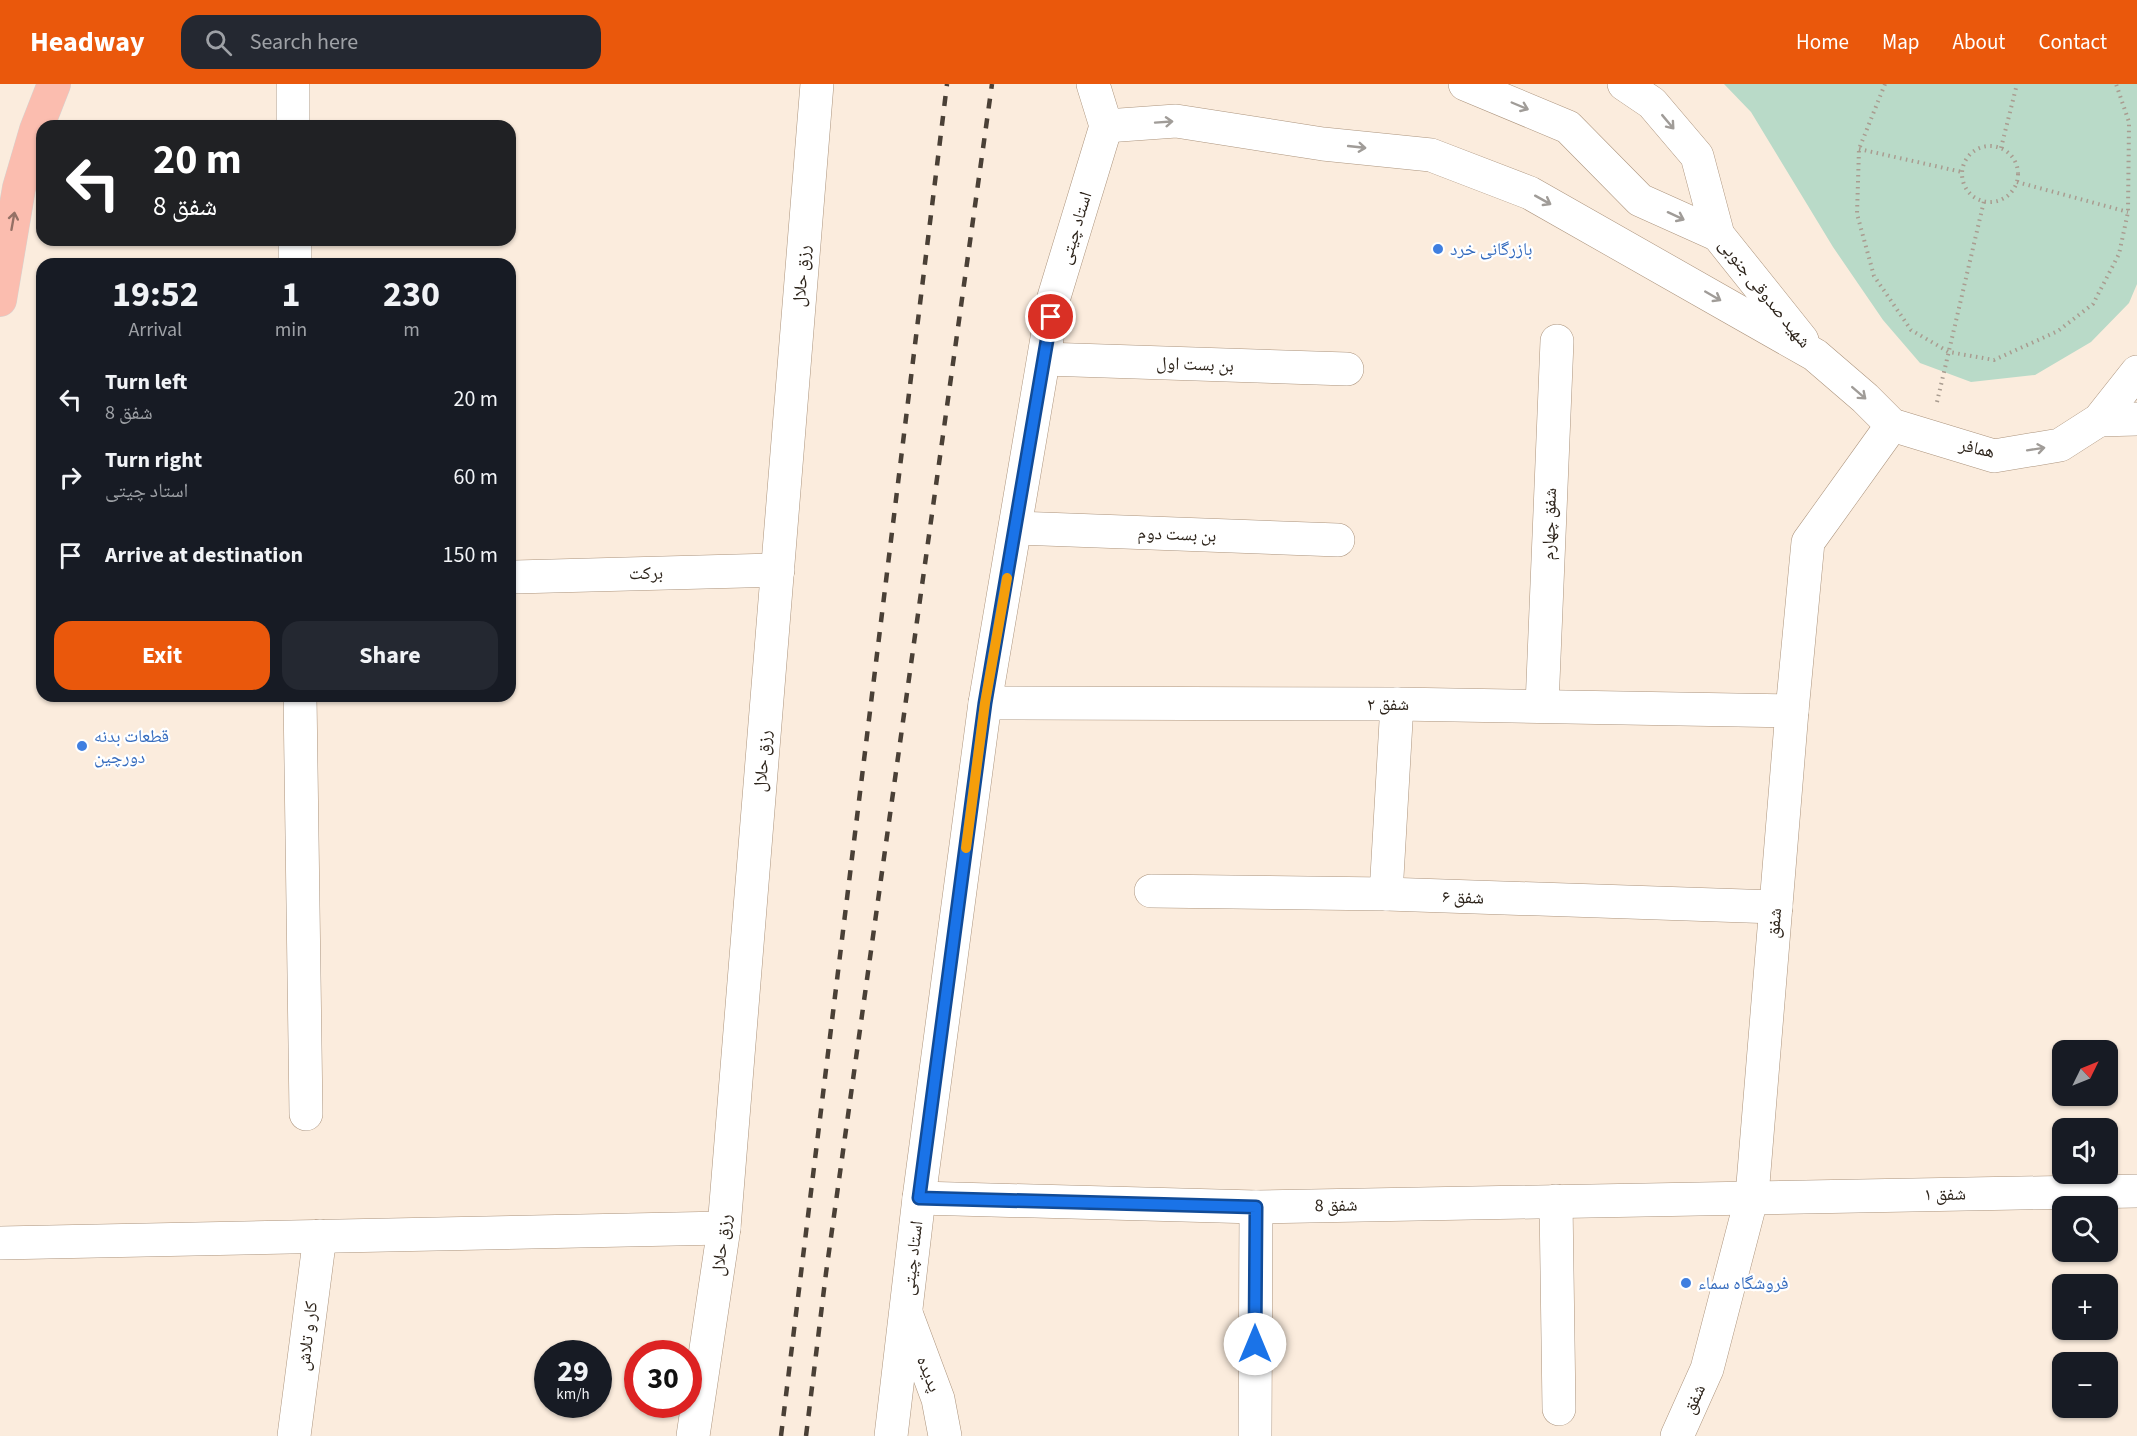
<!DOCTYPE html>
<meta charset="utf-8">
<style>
:root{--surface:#171b24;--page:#242831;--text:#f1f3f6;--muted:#9ea1a6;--accent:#ea580c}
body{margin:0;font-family:"Source Sans 3","Noto Naskh Arabic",sans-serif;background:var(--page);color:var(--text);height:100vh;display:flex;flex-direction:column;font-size:22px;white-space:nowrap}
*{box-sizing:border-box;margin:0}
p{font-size:20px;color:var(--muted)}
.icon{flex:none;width:33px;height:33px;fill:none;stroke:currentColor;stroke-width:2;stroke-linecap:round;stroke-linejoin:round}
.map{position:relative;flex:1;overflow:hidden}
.sheet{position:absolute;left:36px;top:174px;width:480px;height:444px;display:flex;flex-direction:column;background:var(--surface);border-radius:18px;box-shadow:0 2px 4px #0004}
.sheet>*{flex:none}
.guide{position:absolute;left:36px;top:36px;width:480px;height:126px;border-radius:18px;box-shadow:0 2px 4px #0004;background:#202124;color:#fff;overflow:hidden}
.needle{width:39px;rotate:47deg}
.tools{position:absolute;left:2052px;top:956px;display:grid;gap:12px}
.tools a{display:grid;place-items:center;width:66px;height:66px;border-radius:12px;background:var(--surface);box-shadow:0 2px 4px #0004;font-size:30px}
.speed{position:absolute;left:534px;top:1256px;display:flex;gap:12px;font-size:30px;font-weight:700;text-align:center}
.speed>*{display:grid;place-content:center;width:78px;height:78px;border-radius:50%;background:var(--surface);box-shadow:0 2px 4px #0004;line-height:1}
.speed small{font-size:15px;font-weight:400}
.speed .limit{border:9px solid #d22;background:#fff;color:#111}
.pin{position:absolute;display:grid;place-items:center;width:51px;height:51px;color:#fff;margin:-26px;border:3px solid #fff;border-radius:50%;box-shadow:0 2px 6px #0007}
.me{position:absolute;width:66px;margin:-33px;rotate:0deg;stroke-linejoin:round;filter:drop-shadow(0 0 4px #0008)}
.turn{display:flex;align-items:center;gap:21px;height:126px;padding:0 18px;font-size:27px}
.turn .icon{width:78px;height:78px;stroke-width:2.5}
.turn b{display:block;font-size:42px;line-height:51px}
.eta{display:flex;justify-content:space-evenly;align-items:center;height:102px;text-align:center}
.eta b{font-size:36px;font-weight:700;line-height:42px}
.action{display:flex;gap:12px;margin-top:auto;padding:12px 18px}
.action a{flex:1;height:69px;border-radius:18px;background:var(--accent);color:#fff;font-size:24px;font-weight:700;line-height:69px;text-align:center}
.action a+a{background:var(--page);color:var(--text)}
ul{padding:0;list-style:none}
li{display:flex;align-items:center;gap:18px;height:78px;padding:0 18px}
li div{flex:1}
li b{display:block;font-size:22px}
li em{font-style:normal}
header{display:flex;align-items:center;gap:36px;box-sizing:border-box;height:84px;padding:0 30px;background:var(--accent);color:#fff}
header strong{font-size:28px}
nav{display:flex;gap:33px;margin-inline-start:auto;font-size:21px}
.search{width:420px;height:54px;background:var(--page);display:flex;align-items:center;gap:15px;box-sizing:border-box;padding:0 21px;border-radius:18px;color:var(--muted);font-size:22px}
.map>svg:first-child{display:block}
</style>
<header>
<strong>Headway</strong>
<div class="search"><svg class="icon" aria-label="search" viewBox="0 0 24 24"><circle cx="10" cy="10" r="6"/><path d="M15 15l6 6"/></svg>Search here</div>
<nav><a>Home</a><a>Map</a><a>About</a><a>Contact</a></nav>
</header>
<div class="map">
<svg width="2137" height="1352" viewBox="0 0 2137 1352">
<rect width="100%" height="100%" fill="#fbecdd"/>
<polygon fill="#b9dac8" points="1724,0 2137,0 2137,200 2129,219 2091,258 2035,291 1971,298 1920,279 1883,236 1833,163 1751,28"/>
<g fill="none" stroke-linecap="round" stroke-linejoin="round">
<defs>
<g id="minor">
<polyline points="293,0 293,42"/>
<polyline points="295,156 295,180"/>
<polyline points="1044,275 1347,285"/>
<polyline points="1016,444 1338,456"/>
<polyline points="515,493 778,486"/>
<polyline points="300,612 306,1030"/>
<polyline points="985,619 1397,620 1792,627"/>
<polyline points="1542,622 1557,257"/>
<polyline points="1151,807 1386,810 1776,823"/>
<polyline points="1386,810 1397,620"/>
<polyline points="919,1114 1256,1123 2137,1107"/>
<polyline points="1556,1117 1559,1325"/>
<polyline points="0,1159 724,1144"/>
<polyline points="906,1229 938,1315 945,1352"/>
<polyline points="294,1352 320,1152"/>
<polyline points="693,1352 724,1144 817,0"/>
<polyline points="1255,1352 1256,1123"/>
</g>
<g id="tertiary">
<polyline points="891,1352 919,1114 985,619 1054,213 1106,42 1093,0"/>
<polyline points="1677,1352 1707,1285 1752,1112 1792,627 1808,458 1892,341"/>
</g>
<g id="secondary">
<polyline points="1465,0 1568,43 1640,116 1718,151"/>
<polyline points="1624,0 1652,19 1697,72 1718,151 1802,256"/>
<polyline points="1106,42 1176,37 1323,60 1431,71 1530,109 1815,271 1865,314 1892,341 1994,372 2060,361 2099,336 2137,288"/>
<polyline points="2099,336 2137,335"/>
</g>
<polyline id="primary" points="0,216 19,104 36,46 54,0"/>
</defs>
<use href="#minor" stroke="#ac947d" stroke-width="34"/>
<use href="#tertiary" stroke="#ac947d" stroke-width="34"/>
<use href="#secondary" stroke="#ac947d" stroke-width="34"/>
<use href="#primary" stroke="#d5d3d1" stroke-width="34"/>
<g stroke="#a99c90" stroke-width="4" stroke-dasharray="1.5 4.5" stroke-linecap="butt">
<polyline points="1885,0 1859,65 1857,130 1874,192 1911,246 1949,268 1994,276 2058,247 2093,220 2119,170 2128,128 2129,38 2116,0"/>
<circle cx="1990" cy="90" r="28"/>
<polyline points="2001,64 2017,0"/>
<polyline points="1859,65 1962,88"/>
<polyline points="2017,98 2128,128"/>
<polyline points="1937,318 1984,117"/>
</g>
<use href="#minor" stroke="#fff" stroke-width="33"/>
<use href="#tertiary" stroke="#fff" stroke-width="33"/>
<use href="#secondary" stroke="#fff" stroke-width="33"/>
<use href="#primary" stroke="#fbbdaf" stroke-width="33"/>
<g stroke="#4a4036" stroke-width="4.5" stroke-dasharray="10 10" stroke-linecap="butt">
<polyline points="781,1352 947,0"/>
<polyline points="806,1352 826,1189 992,0"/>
</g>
</g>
<defs><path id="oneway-shaft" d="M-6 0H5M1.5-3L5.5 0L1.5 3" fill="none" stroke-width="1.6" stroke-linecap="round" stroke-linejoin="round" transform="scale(1.5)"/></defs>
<g stroke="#a09c98">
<use href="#oneway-shaft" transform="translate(1520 22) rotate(23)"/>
<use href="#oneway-shaft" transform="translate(1164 38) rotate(-4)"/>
<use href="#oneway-shaft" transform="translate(1668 38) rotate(50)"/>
<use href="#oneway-shaft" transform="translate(1357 63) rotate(6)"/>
<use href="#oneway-shaft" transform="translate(1543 116) rotate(29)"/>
<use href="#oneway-shaft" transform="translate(1676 132) rotate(25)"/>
<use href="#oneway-shaft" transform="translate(1713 212) rotate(30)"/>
<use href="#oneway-shaft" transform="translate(1859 309) rotate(41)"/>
<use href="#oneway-shaft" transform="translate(2036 365) rotate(-9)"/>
</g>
<use stroke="#947065" href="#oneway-shaft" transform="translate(13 137) rotate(-80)"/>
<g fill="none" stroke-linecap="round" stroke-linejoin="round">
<defs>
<polyline id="route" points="1051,233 985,619 919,1114 1256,1123 1255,1260"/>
</defs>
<use href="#route" stroke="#114b97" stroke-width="15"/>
<use href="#route" stroke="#1a73e8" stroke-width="10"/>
<polyline stroke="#f59e0b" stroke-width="10" points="966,764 985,619 1007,494"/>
</g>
<g fill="#3f7fe0" stroke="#fff" stroke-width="2">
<circle cx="1438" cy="165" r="6"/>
<circle cx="82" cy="662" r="6"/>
<circle cx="1686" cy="1199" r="6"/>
</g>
<g text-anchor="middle" stroke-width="4.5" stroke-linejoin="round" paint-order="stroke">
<g font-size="18" fill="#2d241b" stroke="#fff">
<text transform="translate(1075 144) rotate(-73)" y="6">استاد چیتی</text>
<text transform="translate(801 192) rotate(-85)" y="6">رزق حلال</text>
<text transform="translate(1765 209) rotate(51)" y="6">شهید صدوقی جنوبی</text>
<text transform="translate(1195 280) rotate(2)" y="6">بن بست اول</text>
<text transform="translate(1977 364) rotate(13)" y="6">همافر</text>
<text transform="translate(1549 440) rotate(-88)" y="6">شفق چهارم</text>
<text transform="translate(1177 450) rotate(2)" y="6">بن بست دوم</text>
<text transform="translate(646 489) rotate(-1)" y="6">برکت</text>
<text x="1388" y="626">شفق ۲</text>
<text transform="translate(762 677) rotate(-85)" y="6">رزق حلال</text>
<text transform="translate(1463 813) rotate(2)" y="6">شفق ۶</text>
<text transform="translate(1774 839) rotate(-85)" y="6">شفق</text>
<text transform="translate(1945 1110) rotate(-1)" y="6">شفق ۱</text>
<text transform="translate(1336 1121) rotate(-1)" y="6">شفق 8</text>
<text transform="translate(721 1161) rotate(-83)" y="6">رزق حلال</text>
<text transform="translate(912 1174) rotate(-83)" y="6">استاد چیتی</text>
<text transform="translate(307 1252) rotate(-83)" y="6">کار و تلاش</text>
<text transform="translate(929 1290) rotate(69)" y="6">پدیده</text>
<text transform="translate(1694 1315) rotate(-66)" y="6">شفق</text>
</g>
<g font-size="18" fill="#366cbe" stroke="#fff" text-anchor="start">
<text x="1450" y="171">بازرگانی خرد</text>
<text x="94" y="658">قطعات بدنه<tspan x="94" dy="21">دورچین</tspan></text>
<text x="1698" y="1205">فروشگاه سماء</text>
</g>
</g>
</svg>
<div class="tools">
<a><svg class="needle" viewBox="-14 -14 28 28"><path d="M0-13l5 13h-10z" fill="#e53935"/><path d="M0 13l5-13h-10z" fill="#9ea1a6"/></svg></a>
<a><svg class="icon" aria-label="sound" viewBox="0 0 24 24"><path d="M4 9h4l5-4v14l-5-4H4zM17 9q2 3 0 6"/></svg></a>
<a><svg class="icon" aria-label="search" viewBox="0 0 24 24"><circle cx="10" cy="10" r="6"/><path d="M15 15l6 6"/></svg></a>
<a>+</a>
<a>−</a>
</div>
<div class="speed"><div>29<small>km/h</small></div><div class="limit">30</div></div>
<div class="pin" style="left:1051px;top:233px;background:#d93025"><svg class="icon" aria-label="arrive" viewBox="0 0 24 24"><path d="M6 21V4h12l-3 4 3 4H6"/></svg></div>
<svg class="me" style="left:1255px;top:1260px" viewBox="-20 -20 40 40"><circle r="19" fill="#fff"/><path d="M0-13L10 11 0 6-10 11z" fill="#1a73e8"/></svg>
<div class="guide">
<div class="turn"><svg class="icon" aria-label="left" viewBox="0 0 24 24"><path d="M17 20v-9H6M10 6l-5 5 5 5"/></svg><div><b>20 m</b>شفق 8</div></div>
</div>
<section class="sheet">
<div class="eta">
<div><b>19:52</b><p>Arrival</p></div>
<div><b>1</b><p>min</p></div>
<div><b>230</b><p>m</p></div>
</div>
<ul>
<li><svg class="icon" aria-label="left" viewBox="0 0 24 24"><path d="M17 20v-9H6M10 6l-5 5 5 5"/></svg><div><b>Turn left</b><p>شفق 8</p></div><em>20 m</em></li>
<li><svg class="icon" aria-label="right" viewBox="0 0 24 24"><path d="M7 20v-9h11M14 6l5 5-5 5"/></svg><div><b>Turn right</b><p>استاد چیتی</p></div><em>60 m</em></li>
<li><svg class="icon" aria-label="arrive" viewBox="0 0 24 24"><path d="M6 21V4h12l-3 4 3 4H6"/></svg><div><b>Arrive at destination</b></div><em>150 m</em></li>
</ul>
<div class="action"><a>Exit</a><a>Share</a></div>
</section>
</div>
